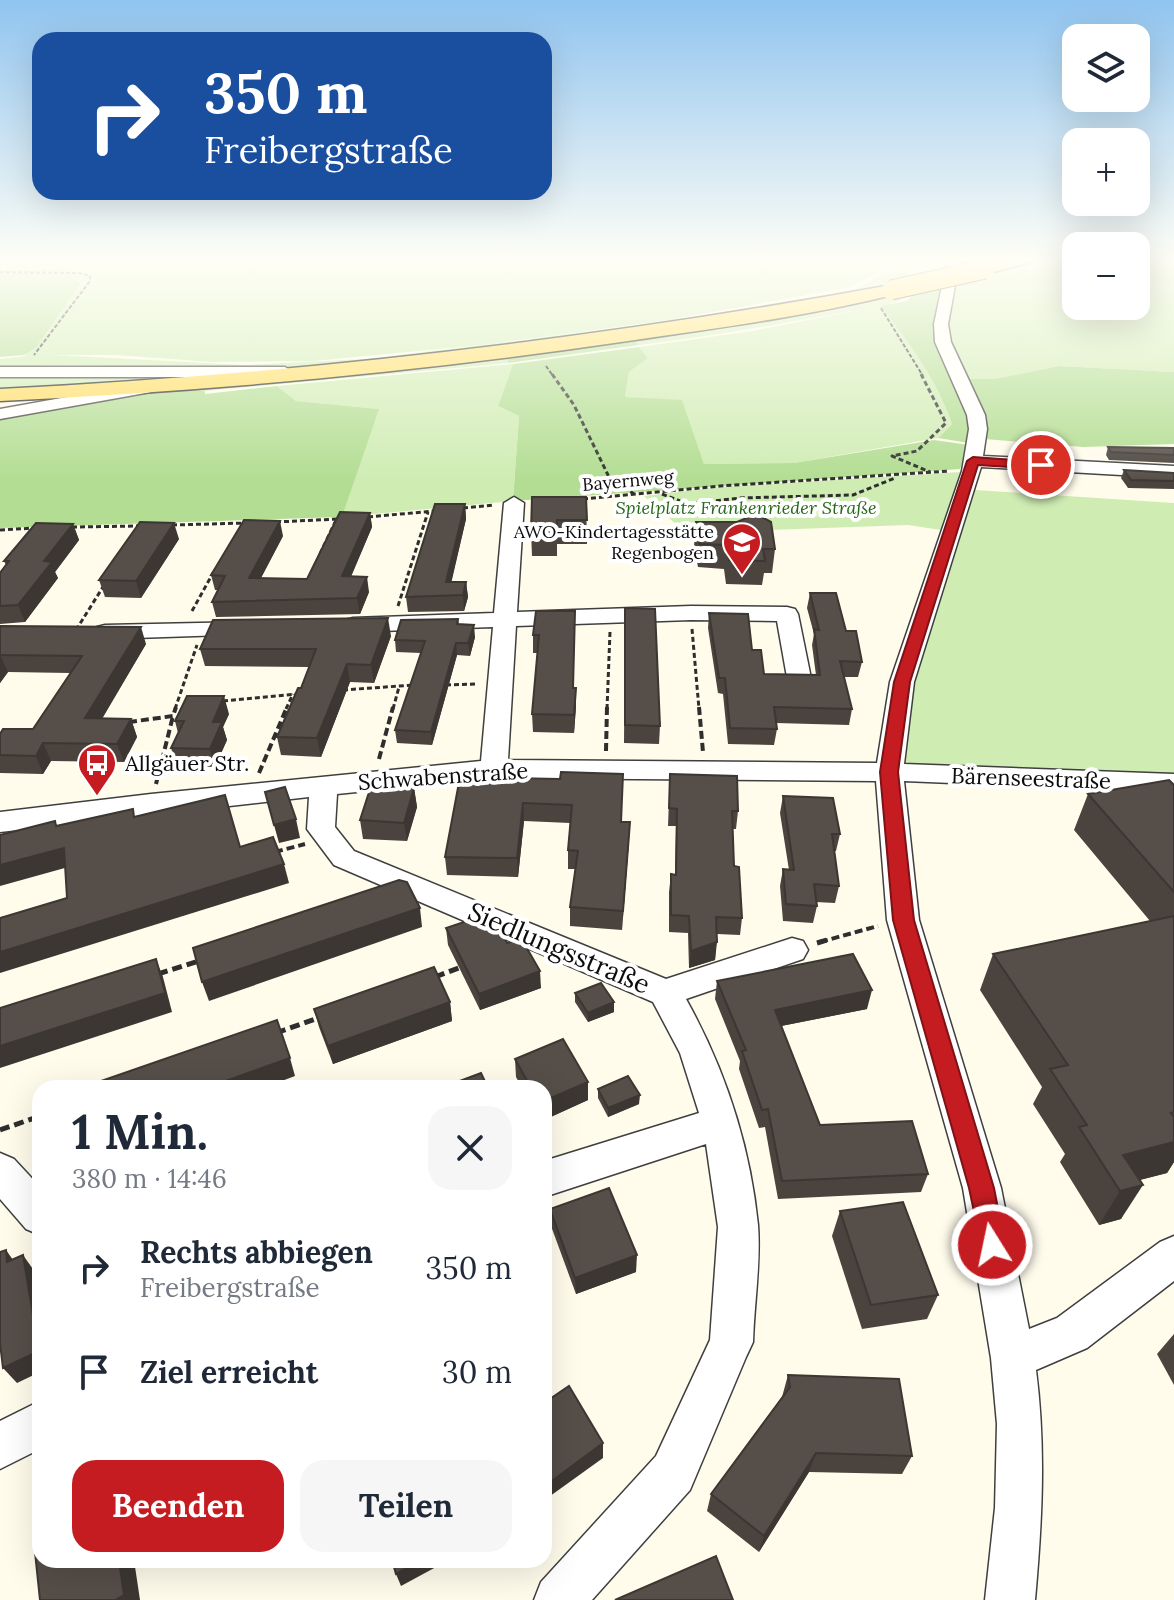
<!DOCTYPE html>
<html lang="de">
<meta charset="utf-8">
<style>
:root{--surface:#fff;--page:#f6f6f7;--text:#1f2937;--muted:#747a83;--accent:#c41c20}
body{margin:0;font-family:Lora,serif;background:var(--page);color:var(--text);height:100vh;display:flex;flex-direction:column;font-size:30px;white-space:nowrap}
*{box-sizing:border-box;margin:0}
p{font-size:26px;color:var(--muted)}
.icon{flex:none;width:44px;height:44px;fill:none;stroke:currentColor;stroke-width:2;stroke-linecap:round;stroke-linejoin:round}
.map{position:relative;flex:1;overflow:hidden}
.side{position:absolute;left:32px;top:1080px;width:520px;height:488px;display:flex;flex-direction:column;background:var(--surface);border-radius:24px;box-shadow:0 8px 32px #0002}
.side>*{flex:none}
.banner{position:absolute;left:32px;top:32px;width:520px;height:168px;border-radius:24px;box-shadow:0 8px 32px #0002;background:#1a4fa0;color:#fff;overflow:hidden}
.fabs{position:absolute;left:1062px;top:24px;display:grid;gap:16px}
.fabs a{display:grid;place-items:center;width:88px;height:88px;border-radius:16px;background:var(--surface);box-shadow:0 8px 32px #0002;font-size:40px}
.pin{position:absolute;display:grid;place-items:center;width:68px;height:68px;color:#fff;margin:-34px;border:4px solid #fff;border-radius:50%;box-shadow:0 2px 8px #0007}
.me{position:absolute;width:88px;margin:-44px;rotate:350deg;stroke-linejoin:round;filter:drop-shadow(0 0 6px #0008)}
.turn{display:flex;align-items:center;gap:28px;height:168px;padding:0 40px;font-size:36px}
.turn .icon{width:104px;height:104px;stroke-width:2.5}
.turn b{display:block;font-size:56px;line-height:68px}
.round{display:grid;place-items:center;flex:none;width:84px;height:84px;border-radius:24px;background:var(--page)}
.summary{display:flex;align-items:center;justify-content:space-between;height:136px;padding:0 40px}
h1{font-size:48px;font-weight:800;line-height:60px}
.primary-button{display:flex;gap:16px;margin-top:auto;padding:16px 40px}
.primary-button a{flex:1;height:92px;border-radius:24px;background:var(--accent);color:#fff;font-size:32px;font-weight:800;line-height:92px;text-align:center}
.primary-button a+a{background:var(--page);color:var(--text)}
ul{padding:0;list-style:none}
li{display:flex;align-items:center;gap:24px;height:104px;padding:0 40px}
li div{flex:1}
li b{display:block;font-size:30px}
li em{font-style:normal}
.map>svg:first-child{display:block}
</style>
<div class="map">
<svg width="1174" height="1600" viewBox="0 0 1174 1600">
<rect width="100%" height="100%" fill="#fffcec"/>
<g fill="#cfecb3">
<path d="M0,258H904L851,287L662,321L482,345L313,361L212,362L116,355H53L245,365L365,359L525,340L530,346C459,354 388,365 317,369C211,375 106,360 0,368V359L27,356L24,355L36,348L81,283L63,272H0Z"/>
<polygon points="908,258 922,258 904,278 885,288 534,346 529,339 663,322 857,289"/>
<path d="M1038,258H1076V306H1136V258H1174V372L1059,366L995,379H964C943,337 945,325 954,281Z"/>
<path d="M907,291L908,295C893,308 861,309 842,313C774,325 707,337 639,345L632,338Z"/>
<path d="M881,306C909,344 937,379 952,424L938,438L794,463L704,464L682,401L625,397L629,372L648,358L639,347L752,331Z"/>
<polygon points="504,356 509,363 205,391 161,388"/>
<polygon points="513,364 498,406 519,416 513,501 342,517 378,409 296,401 277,386"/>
<polygon points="0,374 250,375 0,393"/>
<polygon points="960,472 941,530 908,525 686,533 644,496 721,487"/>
<polygon points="975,490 1174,503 1174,778 899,770 913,684"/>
</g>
<g fill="#b2dd92">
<polygon points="0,273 64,273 81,283 36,348 24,355 0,357"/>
<path d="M946,282L934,323L971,414L969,443L938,438L952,424C937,379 909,344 881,306L907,301L912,295L911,290Z"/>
<polygon points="632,338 639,345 509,363 504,356"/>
<polygon points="639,347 648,358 629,372 625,397 682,400 704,464 794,463 934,440 969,445 960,469 513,501 519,416 498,406 513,364"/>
<polygon points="1059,366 1174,372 1174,444 1083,447 985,439 964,379 995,379"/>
<polygon points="277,386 296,401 379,409 342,517 0,528 0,420 161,388 205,391 205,394"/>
</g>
<polygon fill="#e2f2c6" points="858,501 867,516 786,517 779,502"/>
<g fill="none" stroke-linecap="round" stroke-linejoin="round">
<defs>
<g id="minor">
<path d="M948,258H960L948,324L951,342L985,415L987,429L983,456L1174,466V478L981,467L914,682L904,764L1174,774V792L904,781L919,920L1001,1188L1029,1329L1057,1318L1160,1242L1174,1236V1281L1087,1348L1036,1370C1046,1448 1042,1522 1035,1600H985L995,1508L997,1424L991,1358L963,1188L887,920L876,781L494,778L337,794L335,827L354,851L666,979L792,938L803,941L808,950L803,959L686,999C725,1069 750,1145 758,1225C761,1263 754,1304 753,1342L746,1357L690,1490L592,1600H534L541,1582L656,1456L710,1340L718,1227L706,1144L544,1197V1161L699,1113L680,1053L653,1002L334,865L307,829L309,797L0,832V812L151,794L481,761L493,627L353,632L345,630L341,625L345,620L353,618L494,613L504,503L514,497L524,503L517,612L691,606L787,607L795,609L798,614L812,683L809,688H791L788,683L777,621L691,620L516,626L508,760L877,763L890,682L962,471L969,429L967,415L935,342L934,324Z"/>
<polygon points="0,367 285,367 293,372 285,377 0,377"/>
<polygon points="145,383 153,388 151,392 0,419 0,409"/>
<polygon points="247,622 255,624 259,629 255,634 105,639 97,637 93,632 97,627 105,625"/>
<polygon points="0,1153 14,1159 40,1187 40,1235 26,1229 0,1199"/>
<polygon points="40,1401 40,1449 0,1469 0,1421"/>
</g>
<g id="major">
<polygon points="1008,258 1033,258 1031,262 985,274 977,269 979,265"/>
<path d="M891,285L897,286L900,290L897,294C809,316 718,328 628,341C420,372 211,391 0,401V389C300,374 596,339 891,285Z"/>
</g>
</defs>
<use href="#minor" stroke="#3f3f3f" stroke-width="3"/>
<use href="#major" stroke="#1d1d1d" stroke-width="3"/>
<g stroke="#2e2e2e" stroke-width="2" stroke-dasharray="4 2" stroke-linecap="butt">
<polyline points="895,265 907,258"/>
<polyline points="0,272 79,273 90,276 90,281 34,355"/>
<polyline points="881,308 923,376"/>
<polyline points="546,366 553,376"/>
</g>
<g stroke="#2e2e2e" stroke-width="3" stroke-dasharray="5 3" stroke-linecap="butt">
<polyline points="552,374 574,405 609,477 634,494"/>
<polyline points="921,374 946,423 917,451 892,456 930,472"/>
<polyline points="662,494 688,504 740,498 853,495 895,478"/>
<polyline points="583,499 720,486 949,471"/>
<polyline points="463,508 494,505"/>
<polyline points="368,517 434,511"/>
<polyline points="276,522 339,519"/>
<polyline points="172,525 247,523"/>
<polyline points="72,527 139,526"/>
<polyline points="0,530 35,528"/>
<polyline points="320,554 336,520"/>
<polyline points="398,606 428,512"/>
<polyline points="192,611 213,573"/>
<polyline points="692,629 699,709"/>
<polyline points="76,630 103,587"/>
<polyline points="446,685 478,684"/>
<polyline points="343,690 414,685"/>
<polyline points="223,701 298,694"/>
<polyline points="175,709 197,645"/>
<polyline points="286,709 293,694"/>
<polyline points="393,709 399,687"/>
<polyline points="607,709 610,632"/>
</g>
<g stroke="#2e2e2e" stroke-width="4" stroke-dasharray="8 4" stroke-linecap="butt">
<polyline points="699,707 703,752"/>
<polyline points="129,722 173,716 176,707"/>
<polyline points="606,751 607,707"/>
<polyline points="379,759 393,707"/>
<polyline points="259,773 287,707"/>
<polyline points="156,784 173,716"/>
<polyline points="275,852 305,844"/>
<polyline points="820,942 878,926"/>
</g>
<g stroke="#2e2e2e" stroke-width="5" stroke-dasharray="10 5" stroke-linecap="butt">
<polyline points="817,943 827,940"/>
<polyline points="158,974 199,961"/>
<polyline points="435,977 464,966"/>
<polyline points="276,1033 321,1017"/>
<polyline points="0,1130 40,1116"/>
</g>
<use href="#minor" fill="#fff" fill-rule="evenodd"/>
<use href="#major" fill="#ffdc5c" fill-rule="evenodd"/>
<defs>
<polyline id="major-bridge" points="891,290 985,269"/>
</defs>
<use href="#major-bridge" stroke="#1d1d1d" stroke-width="21" stroke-linecap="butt"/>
<use href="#major-bridge" stroke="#ffdc5c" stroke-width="19"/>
</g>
<g fill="#4a433e">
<polygon points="1108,447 1174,448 1174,463 1109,460 1106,455"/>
<polygon points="1124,470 1174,473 1174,489 1128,488 1121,478"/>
<polygon points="586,497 587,544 557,544 557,556 532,556 531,531"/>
<polygon points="465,504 466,519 451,582 466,582 468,597 464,611 408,612 406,597"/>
<polygon points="370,513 372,527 351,576 369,592 360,614 216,617 212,602 218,590 215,590 211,575 283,536 261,578 307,579"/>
<polygon points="696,522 775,549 772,573 764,573 762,585 726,584 724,569 698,567 694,546"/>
<polygon points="73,524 79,540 55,572 58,578 25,622 0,624 0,573 6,565 4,561"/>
<polygon points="179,539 141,598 105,597 99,580"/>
<polygon points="810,593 846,631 862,662 858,677 844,677 852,709 849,725 776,723 777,729 774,745 728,744 723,694 718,693 708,628 709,613 764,674 816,675 812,645 814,634 807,608"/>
<polygon points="625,608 660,726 659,744 624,743"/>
<polygon points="458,619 459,624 475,637 470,656 457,655 432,745 397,743 395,730 421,653 396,652 395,640"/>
<polygon points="0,626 146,644 102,718 131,719 137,737 124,762 51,761 43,774 0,773 0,734 33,729 70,673 8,672 0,683"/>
<polygon points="575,628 573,688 576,706 574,733 533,732 532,714 537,653 533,653 533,635"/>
<polygon points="391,636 374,683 350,682 321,757 281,755 277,737 301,688 309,667 205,666 200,649"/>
<polygon points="229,714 223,727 227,740 215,767 177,766 171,748 178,733 175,721"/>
<polygon points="670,774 738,811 736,829 732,829 734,866 742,918 740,935 717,934 715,960 689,968 688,933 669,932 669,892 671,874 675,875 676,826 668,826"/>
<polygon points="460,777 560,779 621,822 629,841 622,930 570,926 570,907 575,869 568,869 568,850 570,823 524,821 518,877 447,875 445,857"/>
<polygon points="1174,785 1174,1162 1167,1173 1139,1180 1121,1219 1099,1225 1060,1162 1065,1154 1033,1104 1042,1087 980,990 993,954 1150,921 1074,830 1088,794"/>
<polygon points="414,788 417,807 407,841 363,839 360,820"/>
<polygon points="783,796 840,834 836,851 834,851 839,886 835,903 816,902 817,906 813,923 783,921 780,886 783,869 789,870 780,813"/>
<polygon points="480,925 507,943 541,988 480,1010 448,945 446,928"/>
<polygon points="717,981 867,1009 781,1026 820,1125 928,1174 921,1192 778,1199 765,1127 759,1128 739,1069 740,1061 715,999"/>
<polygon points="575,993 614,1012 588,1022 575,1002"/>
<polygon points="450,1002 452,1021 333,1064 319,1027 314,1009"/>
<polygon points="515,1059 588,1100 544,1120 544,1088 522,1088 516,1077"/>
<polygon points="598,1089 639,1104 608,1117 598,1098"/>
<polygon points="550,1209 636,1272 576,1294 551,1226"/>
<polygon points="840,1211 938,1295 927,1319 862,1329 832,1236"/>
<polygon points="1174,1334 1174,1385 1157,1354"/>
<polygon points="788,1375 912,1456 902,1474 809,1472 759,1552 707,1511 711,1494 782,1397"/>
</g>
<g fill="#3c3732">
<polygon points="465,504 466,519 448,597 446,582"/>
<polygon points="370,513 372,527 345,591 342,576"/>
<polygon points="280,521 283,536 253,593 249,578"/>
<polygon points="174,523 179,539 141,598 136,581"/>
<polygon points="73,524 79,540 55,572 58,578 25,622 18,605 44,561"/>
<polygon points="367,577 369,592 360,614 357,598"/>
<polygon points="466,582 468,597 464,611 463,595"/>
<polygon points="388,618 391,636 374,683 371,665"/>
<polygon points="474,625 475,637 470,656 468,643"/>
<polygon points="141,627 146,644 92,736 85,718"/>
<polygon points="456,643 457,655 432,745 431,732"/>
<polygon points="0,655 8,672 0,683"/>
<polygon points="347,664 350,682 321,757 317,738"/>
<polygon points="576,688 576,706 574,733 574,715"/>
<polygon points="224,696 229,714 223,727 227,740 215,767 210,749 213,722"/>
<polygon points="131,719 137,737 124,762 117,744"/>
<polygon points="43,743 51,761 43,774 36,756"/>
<polygon points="414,788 417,807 407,841 404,823"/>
<polygon points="523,803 524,821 518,877 517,858"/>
<polygon points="296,819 300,838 279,843 274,825"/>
<polygon points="630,822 629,841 622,930 623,911"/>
<polygon points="64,848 72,866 0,886 0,865"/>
<polygon points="284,864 289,883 0,973 0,952"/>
<polygon points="420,908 422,927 209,1001 202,982"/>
<polygon points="717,942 715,960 689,968 691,951"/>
<polygon points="156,959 163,977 172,1012 0,1068 0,1046"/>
<polygon points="540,971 541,988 480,1010 479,994"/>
<polygon points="872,990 867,1009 771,1028 775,1010"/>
<polygon points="450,1002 452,1021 333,1064 328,1046"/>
<polygon points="614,1002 614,1012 588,1022 588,1013"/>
<polygon points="290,1058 295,1076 263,1088 206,1088"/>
<polygon points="588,1082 588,1100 544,1120 544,1101"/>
<polygon points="640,1095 639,1104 608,1117 608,1108"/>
<polygon points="1174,1142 1174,1162 1167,1173 1117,1186 1123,1155"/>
<polygon points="1143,1185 1121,1219 1099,1225 1120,1191"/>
<polygon points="6,1250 18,1267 7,1262"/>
<polygon points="23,1255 35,1272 40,1300 40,1372 17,1383 3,1368"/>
<polygon points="637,1255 636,1272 576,1294 575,1278"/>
<polygon points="603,1443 603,1458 546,1499 545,1486"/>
<polygon points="816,1453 809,1472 759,1552 764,1536"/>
<polygon points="119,1560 134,1560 140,1600 115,1600"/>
<polygon points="422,1560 449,1560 401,1586 396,1574"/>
</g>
<g fill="#564e48" stroke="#3c3732" stroke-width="2">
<polygon points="1108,447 1174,448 1174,455 1111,452"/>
<polygon points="1124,470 1174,473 1174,481 1131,480"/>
<polygon points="532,497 586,497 587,520 557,520 557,531 531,531"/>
<polygon points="435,504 465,504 446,582 466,582 463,595 406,597"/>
<polygon points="340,512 370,513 342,576 367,577 357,598 212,602 225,576 211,575 244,520 280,521 249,578 307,579"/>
<polygon points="756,514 771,522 775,549 763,549 765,561 729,560 726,545 700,544 696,522 737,522"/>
<polygon points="140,522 174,523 136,581 99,580"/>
<polygon points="36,523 73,524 44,561 52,562 18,605 0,606 0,573 9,561 4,561"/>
<polygon points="810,593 836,593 846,631 856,631 862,662 840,661 852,709 774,707 777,729 730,728 725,678 719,678 709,613 748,614 752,650 761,650 764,674 820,675 814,629 819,630"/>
<polygon points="625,608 655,609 660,726 625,725"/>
<polygon points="536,611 575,611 573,688 576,688 574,715 532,714 539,635 533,635"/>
<polygon points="388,618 371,665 347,664 317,738 277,737 298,688 301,688 316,649 200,649 213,620"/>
<polygon points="458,619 457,624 474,625 468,643 456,643 431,732 395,730 425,641 395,640 401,620"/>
<polygon points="0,626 141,627 85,718 131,719 117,744 43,743 36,756 0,755 0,734 3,729 33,729 82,656 0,655"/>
<polygon points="187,696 224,696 213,722 222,722 210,749 171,748 184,721 175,721"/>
<polygon points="561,772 623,774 621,822 630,822 623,911 570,907 578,851 568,850 572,805 523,803 517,858 445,857 460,777 560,779"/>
<polygon points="670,774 737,776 738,811 732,811 734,866 739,867 742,918 716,917 717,942 691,951 689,916 671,915 671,874 676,875 677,809 669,808"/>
<polygon points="1169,780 1174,785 1174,892 1088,794"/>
<polygon points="371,786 414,788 404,823 360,820"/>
<polygon points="285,787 296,819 274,825 265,792"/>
<polygon points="225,795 240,847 273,837 284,864 0,952 0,918 67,898 64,848 0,865 0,835 55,821 56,826 133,809 134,817"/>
<polygon points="783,796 833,798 840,834 832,834 839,886 814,884 817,906 786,904 783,869 794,870"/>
<polygon points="399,880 407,882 420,908 202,982 193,948"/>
<polygon points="1174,916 1174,1112 1171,1113 1174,1117 1174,1142 1123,1155 1143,1185 1120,1191 1079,1127 1087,1125 1050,1069 1068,1065 993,954"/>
<polygon points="476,918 480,925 495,921 507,943 521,938 540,971 479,994 446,928"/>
<polygon points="853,954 872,990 775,1010 820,1125 912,1121 928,1174 782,1181 768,1109 762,1110 742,1051 746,1050 717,981"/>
<polygon points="156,959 165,993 0,1046 0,1008"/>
<polygon points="434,967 450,1002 328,1046 314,1009"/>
<polygon points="601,983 614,1002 588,1013 575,993"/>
<polygon points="277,1020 290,1058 206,1088 81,1088"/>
<polygon points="563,1039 588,1082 544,1101 544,1088 531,1088 515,1059"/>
<polygon points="481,1073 488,1088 441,1088"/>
<polygon points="628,1076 640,1095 608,1108 598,1089"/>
<polygon points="609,1188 637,1255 575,1278 550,1209"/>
<polygon points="903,1202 938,1295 871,1305 840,1211"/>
<polygon points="6,1250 7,1262 23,1255 39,1351 3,1368 0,1343 0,1252"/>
<polygon points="788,1375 899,1379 912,1456 816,1453 764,1536 711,1494 790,1387"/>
<polygon points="569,1386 603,1443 545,1486 544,1403"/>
<polygon points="40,1530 40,1560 119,1560 124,1595 115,1600 40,1600 33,1533"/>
<polygon points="716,1556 733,1600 615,1600"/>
<polygon points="392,1560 422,1560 396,1574"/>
</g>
<linearGradient id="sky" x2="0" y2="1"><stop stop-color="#90c4ef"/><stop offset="0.54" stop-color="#fffef6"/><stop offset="1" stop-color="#fffef6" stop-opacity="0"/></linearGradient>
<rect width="1174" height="482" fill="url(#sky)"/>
<polygon fill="#c41c20" stroke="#7f1215" stroke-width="2" points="973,457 1041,462 1047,465 1041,469 978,465 910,682 898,772 914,920 994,1188 1005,1245 1001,1254 992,1257 983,1254 969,1188 893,920 880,772 894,682 967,461"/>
<defs>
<symbol id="school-pin" viewBox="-11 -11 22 30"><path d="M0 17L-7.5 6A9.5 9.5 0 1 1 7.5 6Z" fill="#c41c20" stroke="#fff"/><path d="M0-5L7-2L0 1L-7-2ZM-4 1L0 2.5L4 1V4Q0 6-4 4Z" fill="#fff"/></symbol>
<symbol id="bus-pin" viewBox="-11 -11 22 30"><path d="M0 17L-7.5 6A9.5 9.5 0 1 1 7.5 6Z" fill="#c41c20" stroke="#fff"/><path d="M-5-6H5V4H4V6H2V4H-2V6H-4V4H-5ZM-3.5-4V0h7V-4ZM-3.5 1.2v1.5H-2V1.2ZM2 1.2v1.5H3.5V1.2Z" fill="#fff"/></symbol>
</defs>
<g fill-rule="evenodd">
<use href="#school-pin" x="720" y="520" width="44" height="60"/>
<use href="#bus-pin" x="75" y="741" width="44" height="60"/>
</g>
<g text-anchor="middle" stroke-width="8" stroke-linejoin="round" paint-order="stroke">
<g font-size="18" fill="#0c0c0c" stroke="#fff">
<text transform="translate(628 481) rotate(-5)" y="6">Bayernweg</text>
</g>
<g font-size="18" font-style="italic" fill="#276819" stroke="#fff">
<text x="746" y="514">Spielplatz Frankenrieder Straße</text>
</g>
<g font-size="18" fill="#0c0c0c" stroke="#fff" text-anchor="end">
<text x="714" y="538">AWO-Kindertagesstätte<tspan x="714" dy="21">Regenbogen</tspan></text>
</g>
<g font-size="22" fill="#0c0c0c" stroke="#fff" text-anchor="start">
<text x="125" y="771">Allgäuer Str.</text>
</g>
<g font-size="22" fill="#0c0c0c" stroke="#fff">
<text transform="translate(443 776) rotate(-4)" y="8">Schwabenstraße</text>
<text transform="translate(1031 778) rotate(2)" y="8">Bärenseestraße</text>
</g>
<g font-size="26" fill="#0c0c0c" stroke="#fff">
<text transform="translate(559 948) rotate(23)" y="9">Siedlungsstraße</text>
</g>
</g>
</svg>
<div class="fabs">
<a><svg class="icon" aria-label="layers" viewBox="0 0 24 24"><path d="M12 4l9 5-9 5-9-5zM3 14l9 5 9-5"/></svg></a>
<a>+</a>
<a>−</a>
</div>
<div class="pin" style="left:1041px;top:465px;background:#d93025"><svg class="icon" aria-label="arrive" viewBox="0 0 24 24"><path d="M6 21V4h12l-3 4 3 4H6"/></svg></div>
<svg class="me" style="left:992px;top:1245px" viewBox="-20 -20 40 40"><circle r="17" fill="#c41c20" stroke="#fff" stroke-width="3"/><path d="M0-11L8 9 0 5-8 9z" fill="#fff"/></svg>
<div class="banner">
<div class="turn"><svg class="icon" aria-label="right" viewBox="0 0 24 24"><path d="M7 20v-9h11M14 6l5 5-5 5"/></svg><div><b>350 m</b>Freibergstraße</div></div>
</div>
<section class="side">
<div class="summary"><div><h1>1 Min.</h1><p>380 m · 14:46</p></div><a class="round"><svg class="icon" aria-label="close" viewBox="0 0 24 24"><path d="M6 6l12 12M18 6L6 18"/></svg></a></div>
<ul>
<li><svg class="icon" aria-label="right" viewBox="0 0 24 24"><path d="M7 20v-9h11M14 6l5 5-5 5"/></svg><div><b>Rechts abbiegen</b><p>Freibergstraße</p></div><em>350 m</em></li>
<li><svg class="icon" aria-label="arrive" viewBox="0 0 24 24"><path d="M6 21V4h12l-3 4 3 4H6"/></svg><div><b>Ziel erreicht</b></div><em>30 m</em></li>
</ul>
<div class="primary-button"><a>Beenden</a><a>Teilen</a></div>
</section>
</div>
